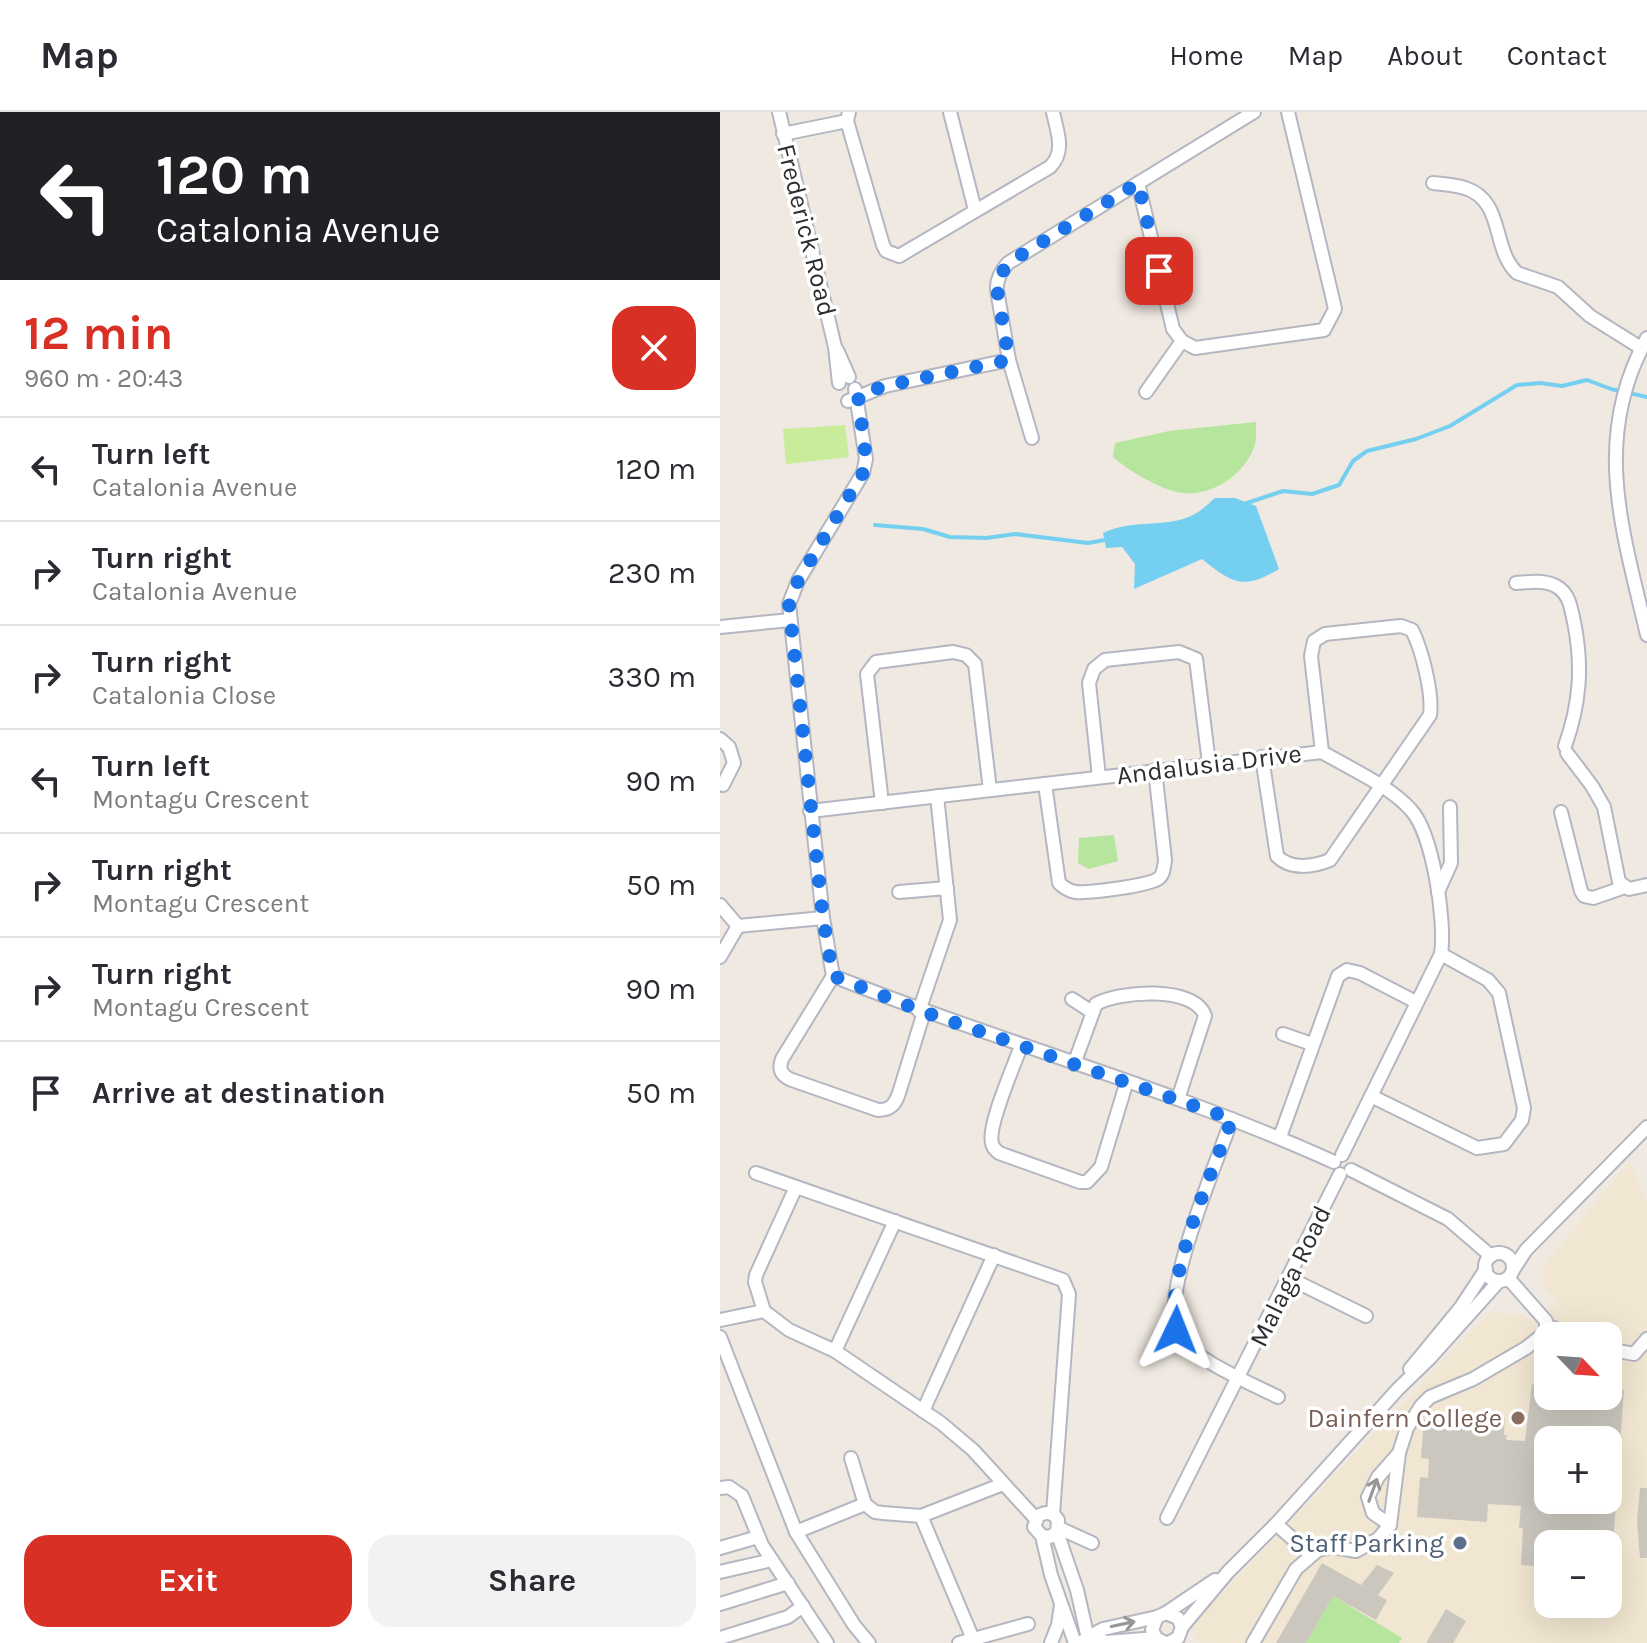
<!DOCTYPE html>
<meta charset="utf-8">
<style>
:root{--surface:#fff;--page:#f2f2f3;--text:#2b2b33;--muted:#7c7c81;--line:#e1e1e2;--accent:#d93025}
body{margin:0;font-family:Karla,sans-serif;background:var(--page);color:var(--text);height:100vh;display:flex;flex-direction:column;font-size:30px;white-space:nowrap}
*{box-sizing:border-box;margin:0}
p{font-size:26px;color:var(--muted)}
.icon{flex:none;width:44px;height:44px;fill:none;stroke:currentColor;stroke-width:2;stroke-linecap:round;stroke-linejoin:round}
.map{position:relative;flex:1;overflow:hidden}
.details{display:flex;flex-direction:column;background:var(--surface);width:720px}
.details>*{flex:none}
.hud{background:#202124;color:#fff;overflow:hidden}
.needle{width:52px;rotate:115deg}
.controls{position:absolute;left:814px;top:1210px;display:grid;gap:16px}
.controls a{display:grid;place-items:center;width:88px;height:88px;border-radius:16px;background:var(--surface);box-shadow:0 8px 32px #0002;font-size:40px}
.pin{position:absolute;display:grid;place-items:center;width:68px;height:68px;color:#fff;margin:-34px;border-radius:16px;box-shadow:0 4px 12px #0006}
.me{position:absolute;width:88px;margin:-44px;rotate:2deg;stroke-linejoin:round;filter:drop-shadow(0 0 6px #0008)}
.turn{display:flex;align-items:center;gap:28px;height:168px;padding:0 24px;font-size:36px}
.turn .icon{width:104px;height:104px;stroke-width:2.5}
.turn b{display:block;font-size:56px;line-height:68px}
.round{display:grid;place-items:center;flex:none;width:84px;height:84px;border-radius:24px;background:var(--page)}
.summary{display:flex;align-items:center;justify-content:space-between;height:136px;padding:0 24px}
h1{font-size:48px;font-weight:700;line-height:60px;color:var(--accent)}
.cta{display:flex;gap:16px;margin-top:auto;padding:16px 24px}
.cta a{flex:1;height:92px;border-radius:24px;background:var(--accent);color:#fff;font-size:32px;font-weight:700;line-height:92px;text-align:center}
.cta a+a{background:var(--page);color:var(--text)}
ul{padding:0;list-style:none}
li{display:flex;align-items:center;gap:24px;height:104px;padding:0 24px;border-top:2px solid var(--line)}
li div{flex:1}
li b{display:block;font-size:30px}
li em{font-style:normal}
header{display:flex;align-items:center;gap:48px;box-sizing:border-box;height:112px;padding:0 40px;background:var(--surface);border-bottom:2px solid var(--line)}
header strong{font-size:38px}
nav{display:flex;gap:44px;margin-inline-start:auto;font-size:28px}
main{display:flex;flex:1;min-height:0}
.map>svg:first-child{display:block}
</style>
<header>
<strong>Map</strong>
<nav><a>Home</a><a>Map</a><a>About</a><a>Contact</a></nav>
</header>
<main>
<section class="details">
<div class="hud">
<div class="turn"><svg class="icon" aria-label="left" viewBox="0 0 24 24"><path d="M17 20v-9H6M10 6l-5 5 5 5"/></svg><div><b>120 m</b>Catalonia Avenue</div></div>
</div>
<div class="summary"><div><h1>12 min</h1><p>960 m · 20:43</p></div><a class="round" style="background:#d93025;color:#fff"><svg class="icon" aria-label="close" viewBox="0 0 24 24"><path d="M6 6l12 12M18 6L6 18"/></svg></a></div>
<ul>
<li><svg class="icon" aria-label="left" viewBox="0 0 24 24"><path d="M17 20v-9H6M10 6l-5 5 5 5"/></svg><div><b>Turn left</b><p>Catalonia Avenue</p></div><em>120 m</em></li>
<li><svg class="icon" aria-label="right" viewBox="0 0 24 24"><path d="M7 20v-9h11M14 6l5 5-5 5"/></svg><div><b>Turn right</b><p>Catalonia Avenue</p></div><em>230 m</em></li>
<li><svg class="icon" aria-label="right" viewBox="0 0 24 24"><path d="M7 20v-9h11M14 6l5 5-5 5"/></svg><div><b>Turn right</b><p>Catalonia Close</p></div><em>330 m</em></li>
<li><svg class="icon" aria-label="left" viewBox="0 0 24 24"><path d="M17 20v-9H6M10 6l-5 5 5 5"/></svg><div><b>Turn left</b><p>Montagu Crescent</p></div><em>90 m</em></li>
<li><svg class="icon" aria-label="right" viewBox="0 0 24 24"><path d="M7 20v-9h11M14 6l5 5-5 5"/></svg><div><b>Turn right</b><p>Montagu Crescent</p></div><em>50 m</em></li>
<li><svg class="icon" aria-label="right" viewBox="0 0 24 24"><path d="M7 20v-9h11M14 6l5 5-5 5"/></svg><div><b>Turn right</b><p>Montagu Crescent</p></div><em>90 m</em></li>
<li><svg class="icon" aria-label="arrive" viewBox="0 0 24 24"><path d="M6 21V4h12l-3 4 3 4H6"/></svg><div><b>Arrive at destination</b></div><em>50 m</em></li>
</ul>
<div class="cta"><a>Exit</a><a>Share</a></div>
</section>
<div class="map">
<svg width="927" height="1531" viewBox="0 0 927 1531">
<rect width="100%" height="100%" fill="#efe9e1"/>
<path fill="#f0e6d1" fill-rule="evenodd" d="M909,1050L927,1090V1531H481L471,1514L770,1200L804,1203L814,1212L838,1190L823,1173L824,1154ZM828,1224H888V1284H828ZM828,1328H888V1388H828ZM828,1432H888V1492H828Z"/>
<g fill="#b6e59e">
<path d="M536,310C536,318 537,328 534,335C523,366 485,389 453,379C431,372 411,360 393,345L395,331L449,319Z"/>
<polygon points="394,723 398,749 369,757 358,751 359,726"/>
<polygon points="613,1484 682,1526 679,1531 586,1531"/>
</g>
<polygon fill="#c9ec9a" points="125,313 129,345 66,352 63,317"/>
<path fill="#75cff0" d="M495,386H515L536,394L559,457C523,478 513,472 482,447L414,477L415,452L402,435L386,436L383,421C414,406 448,417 475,402C482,398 489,391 495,386Z"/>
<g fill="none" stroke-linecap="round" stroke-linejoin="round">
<g stroke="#75cff0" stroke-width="4">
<polyline points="524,392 563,379 592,382 619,373 633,349 647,339 696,327 730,314 797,273 820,271 842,274 867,268 891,277 927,285"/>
<polyline points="155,413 203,417 230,425 266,426 295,422 368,431 390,427"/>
</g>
</g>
<g fill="#cbc7bf" fill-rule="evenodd">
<path d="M812,1272L828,1273V1284H888V1277L904,1278L893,1432H828V1455L801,1453L803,1416H799L801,1394L768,1392L767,1410L697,1405L700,1365L708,1366L709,1347L701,1346L704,1307L774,1312L775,1305L785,1306L784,1323H787L786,1328L805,1329ZM828,1328H888V1388H828Z"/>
<polygon points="920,1376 927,1376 927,1446 920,1446 917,1410"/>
<polygon points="602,1451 641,1473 657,1453 674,1461 658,1483 667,1488 656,1508 613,1484 586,1531 556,1531"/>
<polygon points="726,1497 746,1509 733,1531 706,1531"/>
</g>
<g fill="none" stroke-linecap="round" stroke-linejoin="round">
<defs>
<g id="minor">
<polyline points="59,0 115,235 119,271"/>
<path d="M129,0L127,9L163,133L166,139L179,144L330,55C346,39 337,20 333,0"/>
<polyline points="230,0 255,98"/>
<polyline points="63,22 127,9"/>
<polyline points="418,71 453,217 462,229 475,236 604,218 615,197 613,188 568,0"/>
<path d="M713,71C723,72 735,73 745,76C785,89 771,136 797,161L838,175L870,204L921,236"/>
<path d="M927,226C871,327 903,419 927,523"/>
<polyline points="117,238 129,265"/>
<polyline points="426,280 462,229"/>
<polyline points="128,289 165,274 289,248"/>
<path d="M312,326L289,248L277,178C276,167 281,159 288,151L534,0"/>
<path d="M796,471C810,470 827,467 839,476C850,484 851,497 854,510C863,554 860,592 845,634"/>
<polyline points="0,515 70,508"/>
<polyline points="0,627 9,635 14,651 3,673"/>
<polyline points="847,641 872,674 884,695 899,770 909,777 927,773"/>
<path d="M542,645L557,744C570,758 593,755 610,748L710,603C713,581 702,538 692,518L681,514L605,522L594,529L591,544L602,640"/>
<polyline points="379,665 369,571 374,557 385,548 459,540 476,547 489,651"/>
<path d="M325,672L339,771C344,776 349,779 356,780C368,781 430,774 439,766C444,762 444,754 445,748L435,658"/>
<polyline points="162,691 147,562 156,550 233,540 246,543 255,552 270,678"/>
<path d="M90,699L602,640C629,656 670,674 691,698C713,722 726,810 721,842L622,1043"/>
<polyline points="841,700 861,779 864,784 873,786 905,775"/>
<polyline points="179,780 227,776"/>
<polyline points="718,780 731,751 730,695"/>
<polyline points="0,793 18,814 103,806"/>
<polyline points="0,845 18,814"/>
<polyline points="113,864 103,806 69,492 78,469 143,361 146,347 135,277"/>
<path d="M113,864C278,930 451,976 614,1050"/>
<path d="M113,864L62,947C58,958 62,964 72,968L158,998C170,998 175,993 179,981L204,900"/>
<polyline points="352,887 372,900"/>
<polyline points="199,899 230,808 217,684"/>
<polyline points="563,922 592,932"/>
<path d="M301,934C294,954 267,1014 272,1031C273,1037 275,1037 279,1041L360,1070H367L381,1055L407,969"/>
<path d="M354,952L376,892C398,879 475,873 485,904L458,987"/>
<polyline points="651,984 757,1036 784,1032 802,1008 804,996 779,881 768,868 721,842"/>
<path d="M512,1007C498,1047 436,1191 459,1225C475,1248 532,1272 558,1285"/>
<polyline points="560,1025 618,864 627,858 640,861 696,890"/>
<polyline points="631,1058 728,1107 771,1144"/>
<polyline points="36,1061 343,1168 349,1182 333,1402"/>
<polyline points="76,1075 36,1163 35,1170 44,1199 69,1218 115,1239 221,1311 253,1338 316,1407"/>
<circle cx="779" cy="1155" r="14"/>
<polyline points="793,1158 806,1138 927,1015"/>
<polyline points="569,1166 646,1204"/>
<polyline points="0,1208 44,1199"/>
<polyline points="828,1214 854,1224"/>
<polyline points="0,1225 76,1420 134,1513 149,1531"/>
<polyline points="888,1237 914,1242 927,1227"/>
<polyline points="115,1239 175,1109"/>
<polyline points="690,1257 741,1195 766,1157"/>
<polyline points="203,1299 274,1143"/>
<polyline points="131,1346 145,1392 155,1400 163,1401 201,1404 283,1372"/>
<polyline points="0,1376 9,1375 22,1384 42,1433 107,1531"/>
<polyline points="201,1404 253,1527"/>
<polyline points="447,1406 620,1062"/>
<polyline points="556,1412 591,1443"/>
<polyline points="670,1413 653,1401 648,1385 658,1365 679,1341"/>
<polyline points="339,1416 372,1431"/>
<polyline points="76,1420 145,1392"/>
<polyline points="337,1420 357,1478 369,1531"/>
<path d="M322,1424L330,1425L337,1420L338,1408C333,1400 326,1399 318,1404L314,1415L322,1424L331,1463L355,1531"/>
<polyline points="0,1436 38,1425"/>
<polyline points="0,1460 52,1448"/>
<polyline points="0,1492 68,1471"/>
<polyline points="446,1501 495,1468"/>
<polyline points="462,1515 508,1460 556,1412 678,1277 710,1246 779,1169"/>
<polyline points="373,1525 386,1530 436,1526"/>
<polyline points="0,1526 68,1505 83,1494"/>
<polyline points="364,1528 383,1517 437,1505"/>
<polyline points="239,1531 308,1512"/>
<polyline points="331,1531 338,1513 341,1493"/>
<polyline points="445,1531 436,1526 432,1518 437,1505 446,1501 458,1506 462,1515 458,1526 448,1531"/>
<polyline points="533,1531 576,1457 598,1438 613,1435 636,1439 658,1427 670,1413 679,1341 687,1316 701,1294 710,1285 753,1267 806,1236 826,1220 826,1209 788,1166"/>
</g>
</defs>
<use href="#minor" stroke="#b4b7c1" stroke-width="16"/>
<use href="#minor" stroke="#fff" stroke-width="12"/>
</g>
<defs><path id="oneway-shaft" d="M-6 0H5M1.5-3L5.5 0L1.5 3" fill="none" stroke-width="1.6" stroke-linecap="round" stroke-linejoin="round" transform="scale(2)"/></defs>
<g stroke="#969696">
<use href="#oneway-shaft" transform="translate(653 1378) rotate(-70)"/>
<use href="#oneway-shaft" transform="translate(403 1512) rotate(-12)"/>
</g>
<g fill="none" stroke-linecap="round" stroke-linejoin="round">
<path stroke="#1a73e8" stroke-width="14" stroke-dasharray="0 25.2" d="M439,159L418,71L288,151L276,171L289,248L165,274L138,283L146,347L143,361L78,469L69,492L103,806L113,864L204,900L512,1007C492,1062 445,1162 456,1218"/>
</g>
<circle fill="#8d6e63" stroke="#fff" stroke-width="3" cx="798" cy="1306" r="8"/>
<circle fill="#5c6f8a" stroke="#fff" stroke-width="3" cx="740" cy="1431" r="8"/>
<g text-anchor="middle" stroke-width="7" stroke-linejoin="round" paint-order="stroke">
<g font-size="26" fill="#2e2e2e" stroke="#fff">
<text transform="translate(87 118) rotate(76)" y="9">Frederick Road</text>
<text transform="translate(489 652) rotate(-7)" y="9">Andalusia Drive</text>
<text transform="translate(570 1164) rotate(-64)" y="9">Malaga Road</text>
</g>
<g font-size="26" fill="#785e54" stroke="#fff" text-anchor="end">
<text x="782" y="1315">Dainfern College</text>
</g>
<g font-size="26" fill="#4e5e75" stroke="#fff" text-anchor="end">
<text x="724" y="1440">Staff Parking</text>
</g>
</g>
</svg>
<div class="controls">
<a><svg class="needle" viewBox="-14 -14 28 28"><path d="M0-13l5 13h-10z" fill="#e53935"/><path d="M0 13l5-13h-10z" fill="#7c7c81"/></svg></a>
<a>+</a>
<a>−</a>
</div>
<div class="pin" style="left:439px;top:159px;background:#d93025"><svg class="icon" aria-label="arrive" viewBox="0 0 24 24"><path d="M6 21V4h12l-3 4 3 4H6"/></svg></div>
<svg class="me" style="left:456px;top:1218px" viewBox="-20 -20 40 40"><path d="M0-17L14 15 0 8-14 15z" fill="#1a73e8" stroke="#fff" stroke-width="4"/></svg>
</div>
</main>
